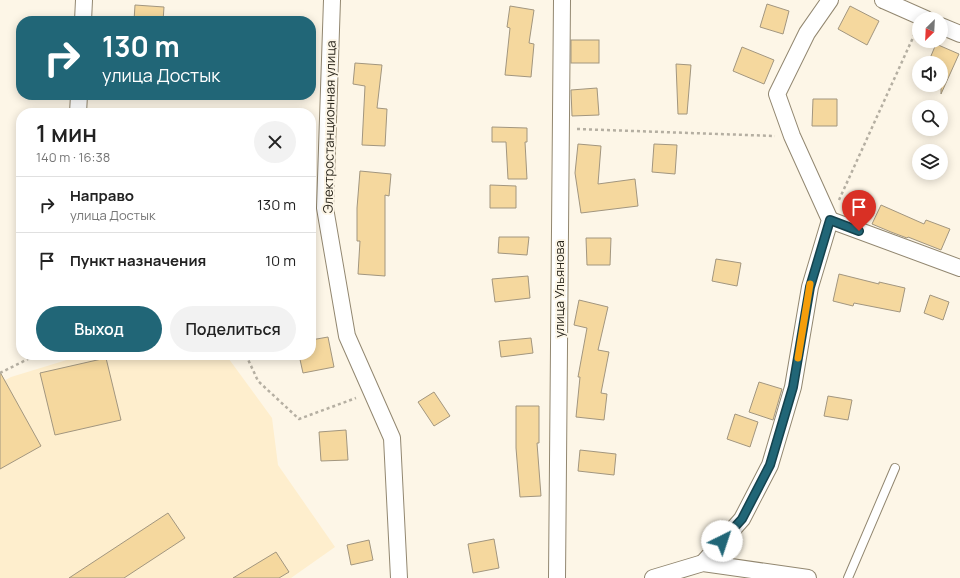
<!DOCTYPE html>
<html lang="ru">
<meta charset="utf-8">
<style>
:root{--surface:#fff;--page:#f2f2f2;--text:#222;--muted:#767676;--line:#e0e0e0;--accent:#216677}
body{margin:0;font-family:Manrope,sans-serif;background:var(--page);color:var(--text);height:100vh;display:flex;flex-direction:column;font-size:15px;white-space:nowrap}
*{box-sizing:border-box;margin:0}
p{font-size:13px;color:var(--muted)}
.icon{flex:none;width:22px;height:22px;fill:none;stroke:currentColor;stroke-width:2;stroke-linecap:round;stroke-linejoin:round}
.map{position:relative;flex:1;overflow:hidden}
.sheet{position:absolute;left:16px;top:108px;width:300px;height:252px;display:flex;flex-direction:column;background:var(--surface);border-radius:16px;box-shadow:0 2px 10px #0003}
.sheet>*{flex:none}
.guide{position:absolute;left:16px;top:16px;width:300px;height:84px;border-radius:16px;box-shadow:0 2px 10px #0003;background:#216677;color:#fff;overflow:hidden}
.needle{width:26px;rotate:204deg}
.fabs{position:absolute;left:912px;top:12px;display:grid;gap:8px}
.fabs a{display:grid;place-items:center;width:36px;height:36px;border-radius:50%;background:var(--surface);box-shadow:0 2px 10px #0003;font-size:20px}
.pin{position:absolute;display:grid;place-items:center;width:34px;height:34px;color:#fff;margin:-41px -17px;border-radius:50% 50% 50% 0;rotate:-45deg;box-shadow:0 0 4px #0007}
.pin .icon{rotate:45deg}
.me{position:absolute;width:44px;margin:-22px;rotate:41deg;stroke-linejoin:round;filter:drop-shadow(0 0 3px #0008)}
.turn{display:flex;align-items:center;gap:14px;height:84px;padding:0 20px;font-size:18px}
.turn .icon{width:52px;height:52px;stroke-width:2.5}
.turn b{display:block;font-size:28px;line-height:34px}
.round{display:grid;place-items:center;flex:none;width:42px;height:42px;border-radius:21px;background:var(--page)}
.headline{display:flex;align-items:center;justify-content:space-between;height:68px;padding:0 20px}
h1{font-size:24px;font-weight:600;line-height:30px}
.action{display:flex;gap:8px;margin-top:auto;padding:8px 20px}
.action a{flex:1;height:46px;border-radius:24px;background:var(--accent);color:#fff;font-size:16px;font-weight:600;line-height:46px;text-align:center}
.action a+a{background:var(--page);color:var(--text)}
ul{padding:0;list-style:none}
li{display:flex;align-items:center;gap:12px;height:56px;padding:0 20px;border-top:1px solid var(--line)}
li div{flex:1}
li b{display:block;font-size:15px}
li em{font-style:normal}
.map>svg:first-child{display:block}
</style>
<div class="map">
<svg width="960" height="578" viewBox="0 0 960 578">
<rect width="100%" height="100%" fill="#fdf6e7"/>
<polygon fill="#feeecd" points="83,355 226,355 272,418 278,465 335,547 291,578 0,578 0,383 11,377"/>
<g fill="#f5d89e" stroke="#a2967f">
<polygon points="767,4 789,11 783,34 760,27"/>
<polygon points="135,5 164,7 163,21 134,21"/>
<polygon points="510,6 534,10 529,43 534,44 531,77 505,75 510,28 507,27"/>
<polygon points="850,6 879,21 867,45 838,29"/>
<rect x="571" y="40" width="28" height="23"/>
<polygon points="936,44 959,54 941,94 941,63 928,63"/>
<polygon points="742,47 774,60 764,84 733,71"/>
<polygon points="355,63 382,65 377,108 387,109 385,146 362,145 365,86 353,84"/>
<polygon points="676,64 691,65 687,114 678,114"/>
<polygon points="597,88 599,115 572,116 571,90"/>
<polygon points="813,99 837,99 837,126 812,126"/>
<polygon points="492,127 527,128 527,142 525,142 527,179 508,179 506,142 492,142"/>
<polygon points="578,144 601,146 598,184 635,179 638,206 581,213 575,173"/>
<polygon points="654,144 677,145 675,174 652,172"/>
<polygon points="360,171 391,174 389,196 385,195 385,276 358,274 360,241 357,241 357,208"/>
<polygon points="490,185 516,186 516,208 490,208"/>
<polygon points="881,205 924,224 926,220 950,229 941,250 908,237 907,238 891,232 872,224"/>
<polygon points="499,237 529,237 527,255 498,253"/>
<polygon points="586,238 611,238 610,265 587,265"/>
<polygon points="716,259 741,263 737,286 712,281"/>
<polygon points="839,274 879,284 879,282 905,288 900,312 854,303 853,306 833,301"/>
<polygon points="528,276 530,298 495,302 492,279"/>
<polygon points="930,295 949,302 943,320 924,313"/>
<polygon points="579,300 608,307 598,350 609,352 601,393 607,394 604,420 576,417 580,377 578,377 587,328 574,325"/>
<polygon points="328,337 334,367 303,373 299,355 311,355 311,340"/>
<polygon points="531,338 533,353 501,357 499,341"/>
<polygon points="106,358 121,420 55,435 40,373"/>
<polygon points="0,372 41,446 0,469"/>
<polygon points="759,382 782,389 773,420 749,412"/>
<polygon points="434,392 450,416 434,426 418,402"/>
<polygon points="828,396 852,400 848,420 824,416"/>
<polygon points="516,406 539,406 539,443 537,443 541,496 520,497 516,448"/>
<polygon points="735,414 758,422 750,447 727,439"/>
<polygon points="346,430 348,460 321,461 319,432"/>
<polygon points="580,450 616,454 614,475 578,471"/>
<polygon points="168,513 185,538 124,578 69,578"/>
<polygon points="494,539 499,568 473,573 468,544"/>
<polygon points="369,540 373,560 351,565 347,545"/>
<polygon points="276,552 289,572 279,578 233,578"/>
</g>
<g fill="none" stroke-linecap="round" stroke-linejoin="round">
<defs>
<polyline id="service" points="848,578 895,468"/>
<g id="minor">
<polyline points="332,0 325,208 347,336 392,438 399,578"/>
<polyline points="883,0 926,19"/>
<polyline points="83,21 84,0"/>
<polyline points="941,26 960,34"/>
<polyline points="78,113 79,95"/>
<polyline points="830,220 960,268"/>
<polyline points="703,563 742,519 770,465 793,387 810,287 830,220 792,136 777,94 807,33 830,0"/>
<polyline points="557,578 562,0"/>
<polyline points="653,578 703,563 808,578"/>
</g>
</defs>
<use href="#service" stroke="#928770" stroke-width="10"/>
<use href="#minor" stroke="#928770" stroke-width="18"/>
<g stroke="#b5afa2" stroke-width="2.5" stroke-dasharray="3 3" stroke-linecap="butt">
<polyline points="577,129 775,136"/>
<polyline points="839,200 916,31"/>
<polyline points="246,355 258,381 299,419 356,398"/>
<polyline points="0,373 36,355"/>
</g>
<use href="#service" stroke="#fff" stroke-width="8"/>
<use href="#minor" stroke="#fff" stroke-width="16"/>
</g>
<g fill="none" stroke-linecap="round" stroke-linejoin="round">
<defs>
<polyline id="route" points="722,541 742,519 770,465 793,387 810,287 830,220 859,231"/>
</defs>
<use href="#route" stroke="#15424d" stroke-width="10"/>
<use href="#route" stroke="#216677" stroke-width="7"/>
<polyline stroke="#f59e0b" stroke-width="7" points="798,358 810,284"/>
</g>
<g text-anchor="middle" stroke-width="4" stroke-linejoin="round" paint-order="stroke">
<g font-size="13" fill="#29251b" stroke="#fdf6e7">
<text transform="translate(329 127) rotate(-89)" y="5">Электростанционная улица</text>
<text transform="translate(559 289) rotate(-90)" y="5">улица Ульянова</text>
</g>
</g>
</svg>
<div class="fabs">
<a><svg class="needle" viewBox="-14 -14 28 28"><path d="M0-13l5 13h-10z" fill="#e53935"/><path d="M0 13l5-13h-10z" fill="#767676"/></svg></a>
<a><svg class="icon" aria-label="sound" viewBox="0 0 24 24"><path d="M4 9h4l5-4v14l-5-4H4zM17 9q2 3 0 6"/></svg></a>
<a><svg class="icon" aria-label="search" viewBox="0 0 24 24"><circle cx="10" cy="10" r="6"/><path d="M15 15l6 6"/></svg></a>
<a><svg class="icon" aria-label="layers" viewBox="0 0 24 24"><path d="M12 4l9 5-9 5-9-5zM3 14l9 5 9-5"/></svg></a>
</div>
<div class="pin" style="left:859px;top:231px;background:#d93025"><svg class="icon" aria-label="arrive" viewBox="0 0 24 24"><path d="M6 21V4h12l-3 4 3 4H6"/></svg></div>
<svg class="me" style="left:722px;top:541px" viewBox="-20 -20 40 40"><circle r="19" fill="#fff"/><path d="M0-13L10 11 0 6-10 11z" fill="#216677"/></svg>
<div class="guide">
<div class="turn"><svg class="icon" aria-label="right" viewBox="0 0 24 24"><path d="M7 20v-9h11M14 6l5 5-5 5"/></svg><div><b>130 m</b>улица Достык</div></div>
</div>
<section class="sheet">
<div class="headline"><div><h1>1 мин</h1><p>140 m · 16:38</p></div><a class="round"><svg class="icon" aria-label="close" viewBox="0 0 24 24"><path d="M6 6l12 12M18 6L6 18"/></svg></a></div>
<ul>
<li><svg class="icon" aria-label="right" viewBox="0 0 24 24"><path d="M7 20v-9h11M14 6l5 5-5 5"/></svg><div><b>Направо</b><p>улица Достык</p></div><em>130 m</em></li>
<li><svg class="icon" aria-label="arrive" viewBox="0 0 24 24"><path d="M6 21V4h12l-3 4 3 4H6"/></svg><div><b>Пункт назначения</b></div><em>10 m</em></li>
</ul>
<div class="action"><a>Выход</a><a>Поделиться</a></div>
</section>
</div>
